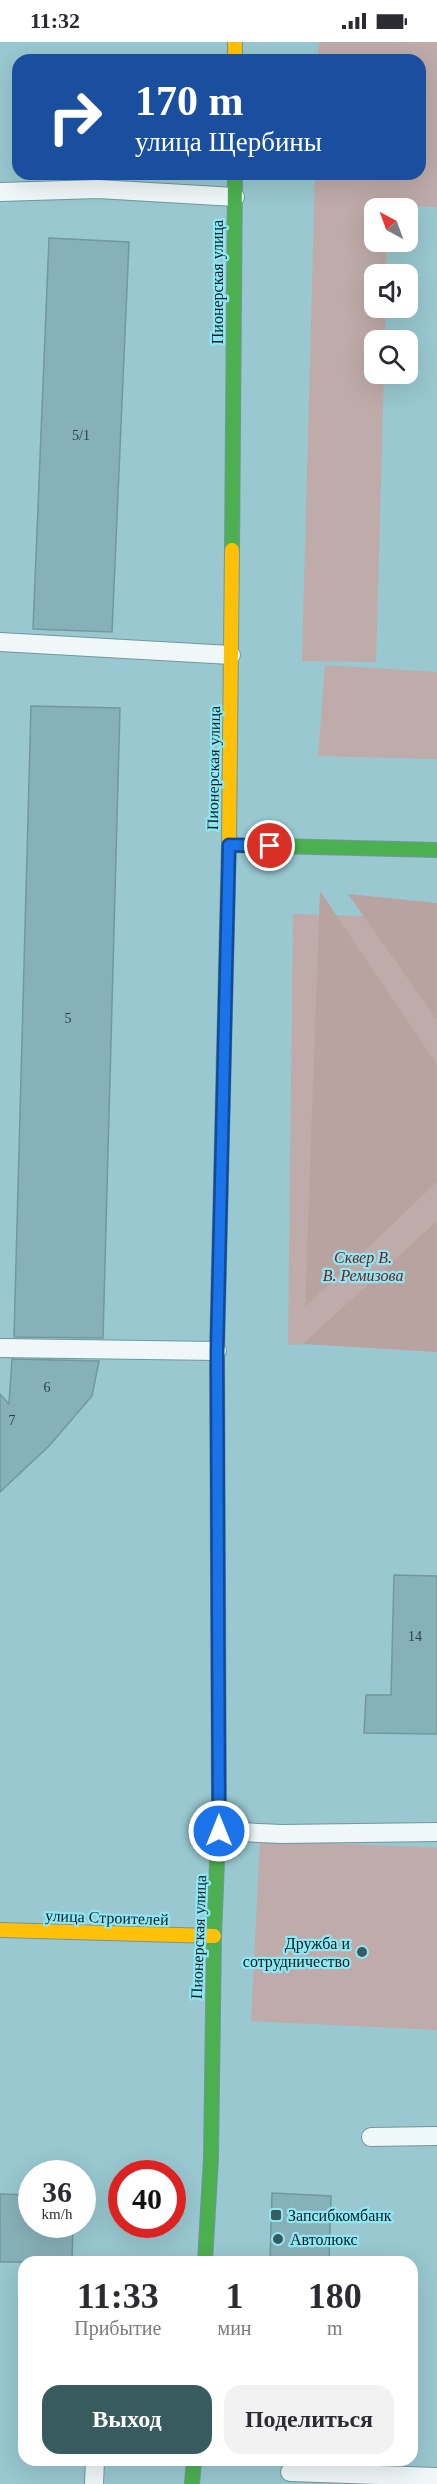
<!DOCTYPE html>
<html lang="ru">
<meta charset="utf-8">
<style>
:root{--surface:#fff;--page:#f2f2f3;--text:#2b2b33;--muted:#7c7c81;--accent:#385b60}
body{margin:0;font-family:"Times New Roman",serif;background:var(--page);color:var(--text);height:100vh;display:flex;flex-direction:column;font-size:22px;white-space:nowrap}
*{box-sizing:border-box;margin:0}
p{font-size:20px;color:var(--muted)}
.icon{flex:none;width:33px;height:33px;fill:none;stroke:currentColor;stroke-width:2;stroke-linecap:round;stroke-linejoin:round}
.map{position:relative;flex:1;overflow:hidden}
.details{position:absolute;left:18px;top:2214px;width:400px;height:210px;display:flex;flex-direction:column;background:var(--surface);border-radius:18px;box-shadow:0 6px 24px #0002}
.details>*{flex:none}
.banner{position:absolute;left:12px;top:12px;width:414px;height:126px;border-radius:18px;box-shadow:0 6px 24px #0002;background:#1a4fa0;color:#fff;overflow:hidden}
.needle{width:39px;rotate:319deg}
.controls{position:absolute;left:364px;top:156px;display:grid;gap:12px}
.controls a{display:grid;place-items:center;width:54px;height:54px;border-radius:12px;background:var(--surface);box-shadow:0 6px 24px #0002;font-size:30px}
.speed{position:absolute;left:18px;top:2118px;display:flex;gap:12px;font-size:30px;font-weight:700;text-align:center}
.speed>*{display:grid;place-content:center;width:78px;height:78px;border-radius:50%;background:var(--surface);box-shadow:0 6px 24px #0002;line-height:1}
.speed small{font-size:15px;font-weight:400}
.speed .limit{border:9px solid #d22;background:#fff;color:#111}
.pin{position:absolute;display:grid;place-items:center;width:51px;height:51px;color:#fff;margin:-26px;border:3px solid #fff;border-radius:50%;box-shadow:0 2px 6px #0007}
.me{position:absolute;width:66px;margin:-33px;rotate:0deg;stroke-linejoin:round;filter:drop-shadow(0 0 4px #0008)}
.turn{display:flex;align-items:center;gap:21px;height:126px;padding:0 24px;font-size:27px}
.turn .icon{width:78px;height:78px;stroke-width:2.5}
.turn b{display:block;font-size:42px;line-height:51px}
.eta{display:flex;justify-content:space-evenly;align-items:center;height:102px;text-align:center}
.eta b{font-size:36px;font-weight:800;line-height:42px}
.primary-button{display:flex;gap:12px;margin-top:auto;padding:12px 24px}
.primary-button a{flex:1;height:69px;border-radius:18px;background:var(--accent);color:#fff;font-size:24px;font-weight:800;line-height:69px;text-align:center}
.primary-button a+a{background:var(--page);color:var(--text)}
.status{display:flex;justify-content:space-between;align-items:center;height:42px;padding:0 30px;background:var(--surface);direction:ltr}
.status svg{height:16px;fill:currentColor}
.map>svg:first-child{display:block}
</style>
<div class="status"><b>11:32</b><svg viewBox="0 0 49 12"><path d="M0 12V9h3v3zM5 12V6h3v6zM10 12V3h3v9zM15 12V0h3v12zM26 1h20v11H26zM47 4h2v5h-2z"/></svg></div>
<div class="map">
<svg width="437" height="2442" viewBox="0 0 437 2442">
<rect width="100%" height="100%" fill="#99c8d0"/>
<g fill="#beabaa">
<polygon points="319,0 437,0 437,165 389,163 388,166 375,166 375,200 387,200 386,232 375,232 375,266 386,266 385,298 375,298 375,332 384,332 376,620 302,619 315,132 420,132 420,18 318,18"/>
<polygon points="325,623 437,630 437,717 318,714"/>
<polygon points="293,872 437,876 437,1296 288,1303"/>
<polygon points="260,1798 437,1806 437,1988 251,1979"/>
</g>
<g fill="#b9a3a1">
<polygon points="320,849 437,1023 437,1140 305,1265"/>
<polygon points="348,852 437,861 437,978"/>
<polygon points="437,1179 437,1310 303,1302"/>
</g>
<g fill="#87b1b8" stroke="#71989e" stroke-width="1.5">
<polygon points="49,196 129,200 112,590 33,587"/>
<polygon points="31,664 120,666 103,1296 14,1295"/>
<polygon points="12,1317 99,1319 92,1354 49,1404 0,1450 0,1352 9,1362"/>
<polygon points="394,1533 437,1534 437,1692 364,1691 366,1653 391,1653"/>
<polygon points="272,2151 331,2154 329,2220 270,2220"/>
<polygon points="0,2152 32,2153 32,2182 73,2182 72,2220 0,2220"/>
</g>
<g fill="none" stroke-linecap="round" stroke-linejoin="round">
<defs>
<g id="lane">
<polyline points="0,150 98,147 235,155"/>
<polyline points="0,600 231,613"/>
<polyline points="0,1306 217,1309"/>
<polyline points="219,1789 281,1792 437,1790"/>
<polyline points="371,2095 437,2094"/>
<polyline points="290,2430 437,2435"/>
<polyline points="94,2442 95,2418"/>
</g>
<g id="fast">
<polyline points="232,508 235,132"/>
<polyline points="229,803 437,808"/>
<polyline points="220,1179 229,798"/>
<polyline points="205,2220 211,2116 214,1894 219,1770"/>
<polyline points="192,2442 194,2418"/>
</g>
<g id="slow">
<polyline points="235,0 235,18"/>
<polyline points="229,798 232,508"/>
<polyline points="218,1537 219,1770"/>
<polyline points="0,1888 214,1894"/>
</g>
<polyline id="jam" points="218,1537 217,1309 220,1179"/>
</defs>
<use href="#lane" stroke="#70979d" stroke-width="20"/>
<use href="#fast" stroke="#70979d" stroke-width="16"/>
<use href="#slow" stroke="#70979d" stroke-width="16"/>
<use href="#jam" stroke="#70979d" stroke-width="16"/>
<use href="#lane" stroke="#f0f7f8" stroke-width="18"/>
<use href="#fast" stroke="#4caf50" stroke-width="14"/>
<use href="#slow" stroke="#ffc107" stroke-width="14"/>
<use href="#jam" stroke="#c62828" stroke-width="14"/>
</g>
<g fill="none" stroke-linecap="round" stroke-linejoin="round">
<defs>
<polyline id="route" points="219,1789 217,1309 229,803 270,804"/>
</defs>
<use href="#route" stroke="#114b97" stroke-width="15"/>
<use href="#route" stroke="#1a73e8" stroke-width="10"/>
</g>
<g fill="#385b60" stroke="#90e7f3" stroke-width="2">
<circle cx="362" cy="1910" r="6"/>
<rect x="270" y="2167" width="12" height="12" rx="3"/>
<circle cx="278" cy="2197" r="6"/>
</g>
<g text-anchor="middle" stroke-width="4.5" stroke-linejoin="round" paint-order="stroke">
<g font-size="14" fill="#254449">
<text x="81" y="398">5/1</text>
<text x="68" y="981">5</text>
<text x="47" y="1350">6</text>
<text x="12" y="1383">7</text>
<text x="415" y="1599">14</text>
</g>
<g font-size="16" fill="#042024" stroke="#90e7f3">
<text transform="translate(217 240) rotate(-90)" y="6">Пионерская улица</text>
<text transform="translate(213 726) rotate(-89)" y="6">Пионерская улица</text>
<text transform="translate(107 1875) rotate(2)" y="6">улица Строителей</text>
<text transform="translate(198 1895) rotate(-88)" y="6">Пионерская улица</text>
</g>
<g font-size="16" font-style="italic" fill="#781916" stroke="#90e7f3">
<text x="363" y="1221">Сквер В.<tspan x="363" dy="18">В. Ремизова</tspan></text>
</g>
<g font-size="16" fill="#042024" stroke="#90e7f3" text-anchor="start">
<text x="350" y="1907" text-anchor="end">Дружба и<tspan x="350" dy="18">сотрудничество</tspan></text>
<text x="288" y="2179">Запсибкомбанк</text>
<text x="290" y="2203">Автолюкс</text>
</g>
</g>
</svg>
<div class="controls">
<a><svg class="needle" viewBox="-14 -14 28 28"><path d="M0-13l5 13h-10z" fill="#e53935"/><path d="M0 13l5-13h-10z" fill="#7c7c81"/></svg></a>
<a><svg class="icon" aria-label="sound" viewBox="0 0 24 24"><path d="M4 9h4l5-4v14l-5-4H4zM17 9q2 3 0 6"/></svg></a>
<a><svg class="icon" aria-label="search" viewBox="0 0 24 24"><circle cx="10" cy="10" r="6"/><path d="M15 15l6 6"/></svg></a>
</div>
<div class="speed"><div>36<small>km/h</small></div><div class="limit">40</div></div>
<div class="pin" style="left:270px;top:804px;background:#d93025"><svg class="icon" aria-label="arrive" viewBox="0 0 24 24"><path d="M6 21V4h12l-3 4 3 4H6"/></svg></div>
<svg class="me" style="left:219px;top:1789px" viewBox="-20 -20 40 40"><circle r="17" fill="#1a73e8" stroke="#fff" stroke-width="3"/><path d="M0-11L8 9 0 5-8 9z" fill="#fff"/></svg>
<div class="banner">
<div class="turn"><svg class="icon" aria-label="right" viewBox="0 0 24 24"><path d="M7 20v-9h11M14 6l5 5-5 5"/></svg><div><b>170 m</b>улица Щербины</div></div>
</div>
<section class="details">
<div class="eta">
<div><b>11:33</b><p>Прибытие</p></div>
<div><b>1</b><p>мин</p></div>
<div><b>180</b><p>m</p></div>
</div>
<div class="primary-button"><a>Выход</a><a>Поделиться</a></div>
</section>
</div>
